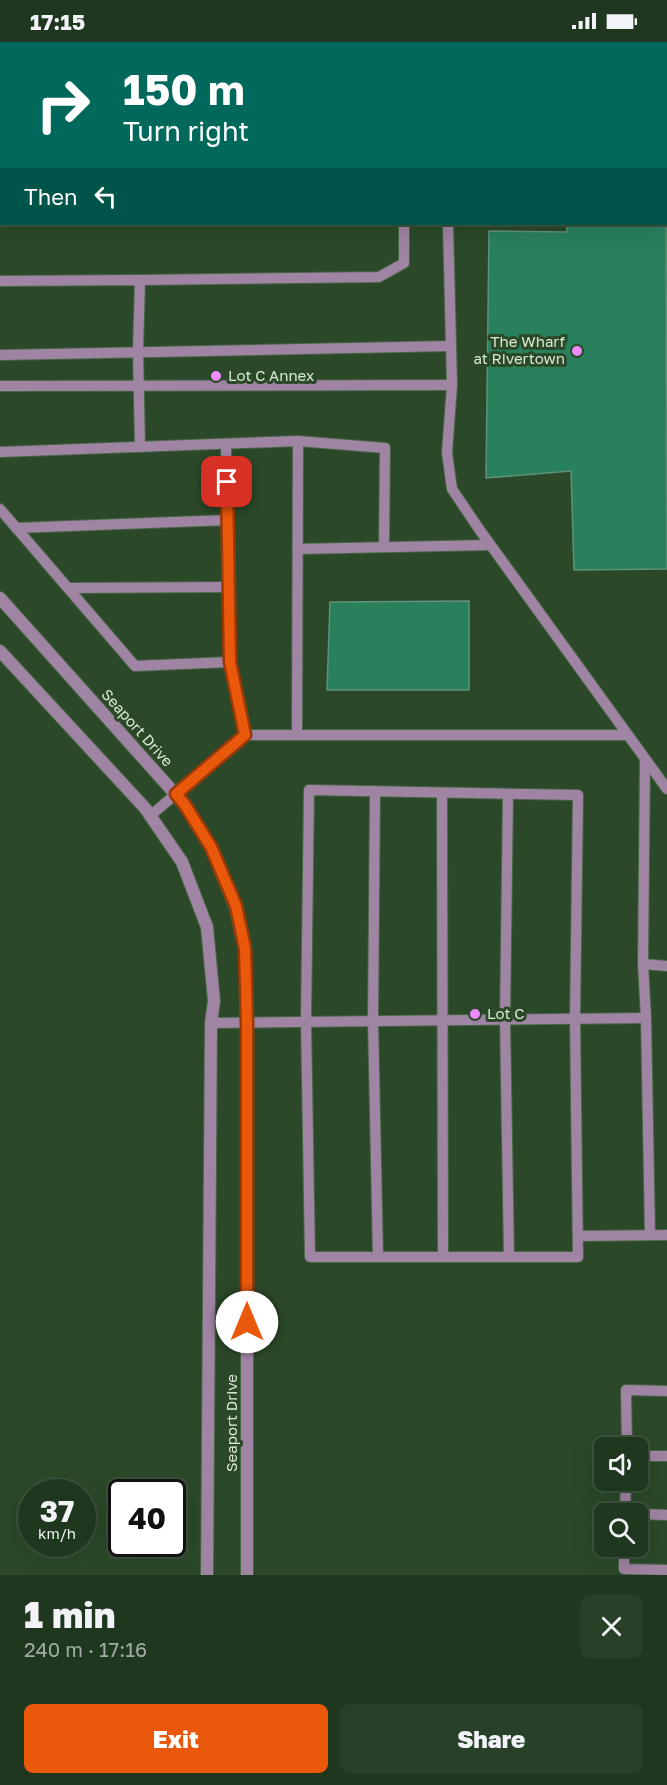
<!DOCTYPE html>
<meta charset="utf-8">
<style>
:root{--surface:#20371f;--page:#283f28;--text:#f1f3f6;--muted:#a2aca4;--line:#3d513d;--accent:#ea580c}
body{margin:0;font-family:"Golos Text",sans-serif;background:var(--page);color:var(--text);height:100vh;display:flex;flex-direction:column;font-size:22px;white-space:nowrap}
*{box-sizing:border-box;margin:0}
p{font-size:20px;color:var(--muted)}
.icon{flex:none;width:33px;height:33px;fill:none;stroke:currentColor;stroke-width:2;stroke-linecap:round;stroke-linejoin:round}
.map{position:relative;height:1533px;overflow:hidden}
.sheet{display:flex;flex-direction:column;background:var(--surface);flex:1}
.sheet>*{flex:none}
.banner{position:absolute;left:0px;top:0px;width:668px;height:183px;box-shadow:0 6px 24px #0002,0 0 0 2px var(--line);background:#00695c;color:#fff;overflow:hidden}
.controls{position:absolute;left:594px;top:1395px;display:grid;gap:12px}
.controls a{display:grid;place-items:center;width:54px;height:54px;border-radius:9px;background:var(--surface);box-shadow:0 6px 24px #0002,0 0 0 2px var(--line);font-size:30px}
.speed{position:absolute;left:18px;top:1437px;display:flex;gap:12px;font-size:30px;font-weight:700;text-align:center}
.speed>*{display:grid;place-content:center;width:78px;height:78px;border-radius:50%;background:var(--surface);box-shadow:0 6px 24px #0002,0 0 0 2px var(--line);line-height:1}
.speed small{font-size:15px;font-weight:400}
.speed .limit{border:3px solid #111;border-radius:9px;background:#fff;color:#111}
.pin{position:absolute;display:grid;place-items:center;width:51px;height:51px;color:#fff;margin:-26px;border-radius:12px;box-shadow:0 3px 9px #0006}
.me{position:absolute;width:66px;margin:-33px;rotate:0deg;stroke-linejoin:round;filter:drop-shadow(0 0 4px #0008)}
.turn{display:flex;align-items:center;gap:21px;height:126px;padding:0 24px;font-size:27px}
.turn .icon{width:78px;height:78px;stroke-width:2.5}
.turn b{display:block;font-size:42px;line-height:51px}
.then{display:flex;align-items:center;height:57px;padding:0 24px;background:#0003;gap:12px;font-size:22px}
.round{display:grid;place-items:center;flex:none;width:63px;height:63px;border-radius:9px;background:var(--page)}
.head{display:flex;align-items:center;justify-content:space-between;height:102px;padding:0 24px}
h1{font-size:36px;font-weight:800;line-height:45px}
.button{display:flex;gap:12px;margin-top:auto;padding:12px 24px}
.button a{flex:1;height:69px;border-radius:9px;background:var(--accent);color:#fff;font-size:24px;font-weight:800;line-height:69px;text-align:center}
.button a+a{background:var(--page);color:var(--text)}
.status{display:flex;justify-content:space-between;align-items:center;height:42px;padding:0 30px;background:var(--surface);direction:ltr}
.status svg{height:16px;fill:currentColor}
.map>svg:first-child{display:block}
</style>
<div class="status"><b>17:15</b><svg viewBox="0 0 49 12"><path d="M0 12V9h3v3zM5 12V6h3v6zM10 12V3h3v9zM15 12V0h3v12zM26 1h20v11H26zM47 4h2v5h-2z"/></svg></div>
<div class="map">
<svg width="667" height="1533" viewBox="0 0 667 1533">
<rect width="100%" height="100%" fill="#2b4929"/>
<g fill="#29805d" stroke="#609179" stroke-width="1.5">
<polygon points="666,172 667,527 574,528 571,429 486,436 489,189 567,190 567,182 666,182"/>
<polygon points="469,559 469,648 327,648 330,560"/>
</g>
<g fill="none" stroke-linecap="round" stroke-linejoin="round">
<defs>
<g id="service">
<polyline points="402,0 402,2"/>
<polyline points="446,2 446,0"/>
<polyline points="666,144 667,144"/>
<polyline points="448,182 452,343 447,411 452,447 479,487 667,747"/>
<polyline points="140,238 379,235 404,221 404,182"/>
<polyline points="0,239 140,238 138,309 140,405"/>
<polyline points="0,313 450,304"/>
<polyline points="0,344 452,343"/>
<polyline points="298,399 385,406 384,505"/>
<polyline points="0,410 298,399 297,693"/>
<polyline points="0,467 135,624 230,620 226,402"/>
<polyline points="16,486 228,478"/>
<polyline points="298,507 490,503"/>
<polyline points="68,546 229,545"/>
<polyline points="230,620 245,693"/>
<polygon points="309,748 578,753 575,976 578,1215 310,1215 306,979"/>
<polyline points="375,749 373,978 378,1215"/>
<polyline points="442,751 443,1215"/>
<polyline points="508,752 505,977 509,1215"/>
<polyline points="150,774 245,693 628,693"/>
<polyline points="643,922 645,717"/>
<polyline points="211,981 646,976"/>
<polyline points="650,1193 646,976 643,922 667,924"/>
<polyline points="578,1194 667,1193"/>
<polyline points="627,1406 626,1348 667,1349"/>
<polyline points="638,1414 667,1414"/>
<polyline points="625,1472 626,1438"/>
<polyline points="638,1472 667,1473"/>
<polyline points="624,1504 624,1527 667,1528"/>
</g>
<g id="tertiary">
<polyline points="0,556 185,763 211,805 235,864 245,907 247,980 247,1533"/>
<polyline points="0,609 145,766 182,820 207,885 214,959 211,981 207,1533"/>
</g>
</defs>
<use href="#service" stroke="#4a6648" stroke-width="12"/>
<use href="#tertiary" stroke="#4a6648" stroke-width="14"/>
<use href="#service" stroke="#a084a3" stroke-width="10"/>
<use href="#tertiary" stroke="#a084a3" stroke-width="12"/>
</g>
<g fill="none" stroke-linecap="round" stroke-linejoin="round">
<defs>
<polyline id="route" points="227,440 230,620 245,693 176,752 185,763 211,805 236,864 245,907 247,980 247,1280"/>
</defs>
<use href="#route" stroke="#983908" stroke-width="15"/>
<use href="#route" stroke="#ea580c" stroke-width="10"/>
</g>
<g fill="#ed8cfa" stroke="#2b4929" stroke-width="2">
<circle cx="577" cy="309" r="6"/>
<circle cx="216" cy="334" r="6"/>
<circle cx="475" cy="972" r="6"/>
</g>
<g text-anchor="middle" stroke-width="6" stroke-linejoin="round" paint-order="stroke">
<g font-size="15" fill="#d6e8d4" stroke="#2b4929" text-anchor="start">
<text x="565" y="305" text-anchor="end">The Wharf<tspan x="565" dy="17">at Rivertown</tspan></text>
<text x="228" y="339">Lot C Annex</text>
<text x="487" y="977">Lot C</text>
</g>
<g font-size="15" fill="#d6e8d4" stroke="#2b4929">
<text transform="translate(137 686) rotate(48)" y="5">Seaport Drive</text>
<text transform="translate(232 1381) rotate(-90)" y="5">Seaport Drive</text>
</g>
</g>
</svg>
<div class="controls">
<a><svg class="icon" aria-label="sound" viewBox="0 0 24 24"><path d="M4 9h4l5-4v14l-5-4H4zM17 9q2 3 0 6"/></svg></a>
<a><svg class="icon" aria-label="search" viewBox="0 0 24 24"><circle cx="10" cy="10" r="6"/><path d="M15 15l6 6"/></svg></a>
</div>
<div class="speed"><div>37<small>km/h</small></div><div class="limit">40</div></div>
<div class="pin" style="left:227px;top:440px;background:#d93025"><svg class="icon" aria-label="arrive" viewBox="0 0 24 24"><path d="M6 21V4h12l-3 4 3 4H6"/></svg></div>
<svg class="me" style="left:247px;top:1280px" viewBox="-20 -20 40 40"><circle r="19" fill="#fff"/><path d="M0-13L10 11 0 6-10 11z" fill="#ea580c"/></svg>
<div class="banner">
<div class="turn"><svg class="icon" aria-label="right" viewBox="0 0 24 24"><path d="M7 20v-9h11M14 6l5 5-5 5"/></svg><div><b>150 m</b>Turn right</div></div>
<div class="then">Then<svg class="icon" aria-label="left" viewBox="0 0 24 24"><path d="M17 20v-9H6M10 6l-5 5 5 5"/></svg></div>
</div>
</div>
<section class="sheet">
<div class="head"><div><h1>1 min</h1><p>240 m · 17:16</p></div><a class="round"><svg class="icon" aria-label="close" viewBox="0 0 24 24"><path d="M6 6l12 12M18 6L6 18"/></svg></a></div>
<div class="button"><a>Exit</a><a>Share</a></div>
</section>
